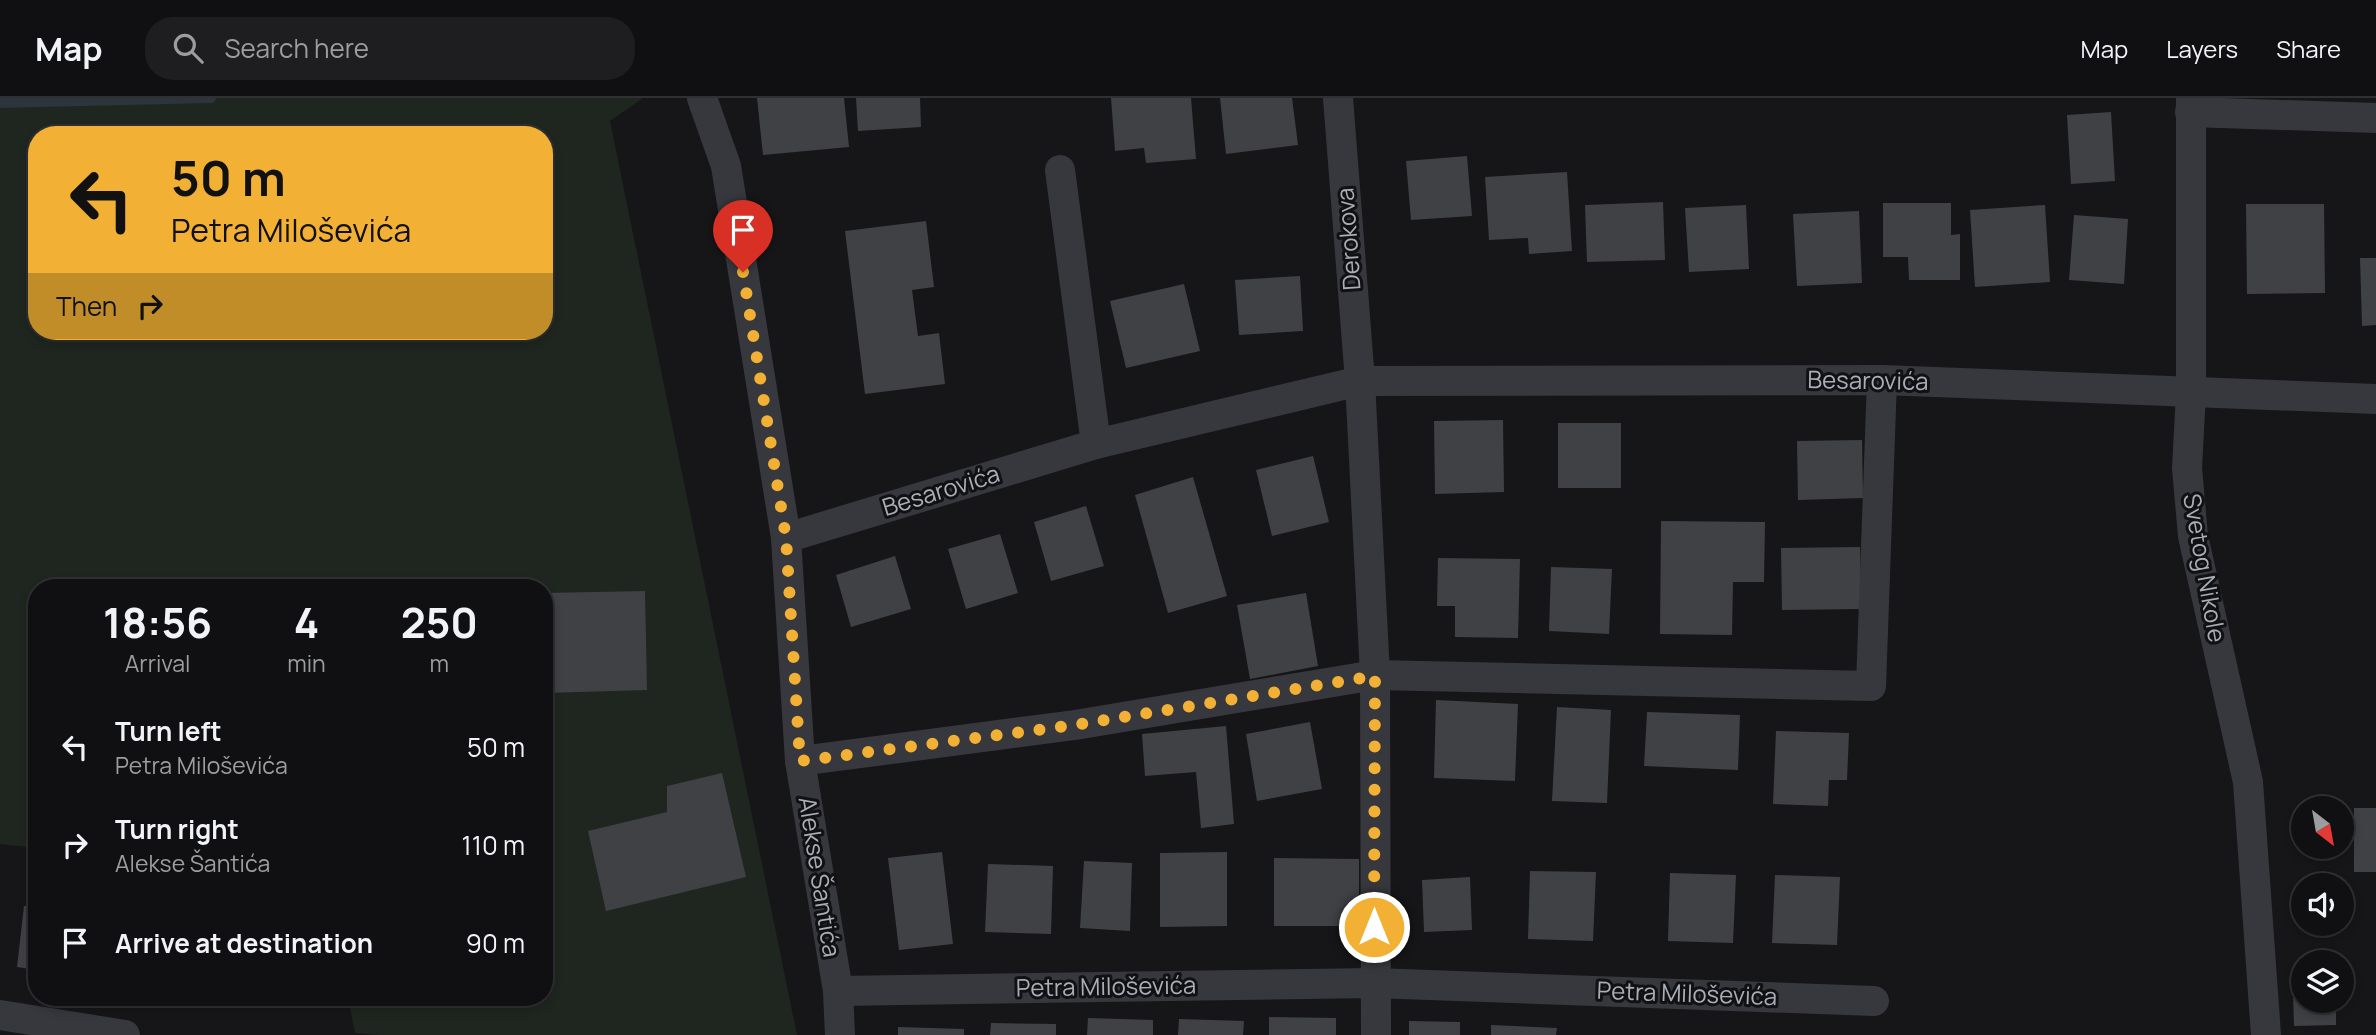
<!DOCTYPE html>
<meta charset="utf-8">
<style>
:root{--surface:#101012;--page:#1e1e20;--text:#f1f3f6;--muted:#9c9d9f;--line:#303032}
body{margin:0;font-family:Manrope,sans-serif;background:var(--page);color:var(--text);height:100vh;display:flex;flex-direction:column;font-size:26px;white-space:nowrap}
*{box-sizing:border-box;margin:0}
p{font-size:23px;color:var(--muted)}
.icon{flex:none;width:38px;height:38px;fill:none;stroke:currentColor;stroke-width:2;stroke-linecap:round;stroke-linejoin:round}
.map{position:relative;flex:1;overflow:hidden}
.details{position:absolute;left:28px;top:481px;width:525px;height:427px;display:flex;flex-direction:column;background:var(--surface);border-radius:28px;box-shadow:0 4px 10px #0003,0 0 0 2px var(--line)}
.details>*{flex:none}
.guide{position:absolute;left:28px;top:28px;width:525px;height:214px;border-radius:28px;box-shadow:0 4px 10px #0003,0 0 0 2px var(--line);background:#f2b134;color:#111;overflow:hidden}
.needle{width:46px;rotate:149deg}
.fabs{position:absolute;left:2291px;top:698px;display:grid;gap:14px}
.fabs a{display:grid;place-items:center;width:63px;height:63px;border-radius:50%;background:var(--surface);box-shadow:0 4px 10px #0003,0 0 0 2px var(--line);font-size:35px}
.pin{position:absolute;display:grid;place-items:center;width:60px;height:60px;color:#fff;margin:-72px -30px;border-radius:50% 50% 50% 0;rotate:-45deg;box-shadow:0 0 7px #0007}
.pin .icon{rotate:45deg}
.me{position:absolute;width:77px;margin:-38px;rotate:0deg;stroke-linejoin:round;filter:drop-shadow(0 0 5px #0008)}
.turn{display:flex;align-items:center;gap:24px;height:147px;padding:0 28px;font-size:32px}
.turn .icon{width:91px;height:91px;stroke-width:2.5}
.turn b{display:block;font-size:49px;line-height:60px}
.then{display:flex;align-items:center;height:66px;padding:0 28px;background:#0003;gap:14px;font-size:26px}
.eta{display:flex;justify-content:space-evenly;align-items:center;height:119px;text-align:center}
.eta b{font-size:42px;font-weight:700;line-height:49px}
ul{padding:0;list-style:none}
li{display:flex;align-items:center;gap:21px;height:98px;padding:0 28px}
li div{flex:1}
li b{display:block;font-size:26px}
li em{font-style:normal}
header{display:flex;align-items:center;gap:42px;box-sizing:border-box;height:98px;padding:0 35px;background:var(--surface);border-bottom:2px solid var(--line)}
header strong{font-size:33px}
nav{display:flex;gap:38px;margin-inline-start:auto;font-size:24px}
.search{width:490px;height:63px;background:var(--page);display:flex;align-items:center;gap:18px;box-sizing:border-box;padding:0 24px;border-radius:28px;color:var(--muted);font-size:26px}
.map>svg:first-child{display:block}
</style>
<header>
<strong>Map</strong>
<div class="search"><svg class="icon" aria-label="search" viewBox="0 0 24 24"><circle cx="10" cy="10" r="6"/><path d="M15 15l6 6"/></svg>Search here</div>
<nav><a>Map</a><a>Layers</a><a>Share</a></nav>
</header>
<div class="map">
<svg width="2376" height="937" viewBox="0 0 2376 937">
<rect width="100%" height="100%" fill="#161618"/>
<path fill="#1e261f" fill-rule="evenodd" d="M0,0H643L610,23L797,937H378L355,935L348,900H544V490H37V750L0,746ZM37,37H544V233H37Z"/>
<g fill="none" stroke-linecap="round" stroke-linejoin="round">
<polyline stroke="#2c353c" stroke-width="10" points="0,5 211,0"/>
</g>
<g fill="#404145">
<polygon points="757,0 844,0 849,49 763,57"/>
<polygon points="856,0 920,0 921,29 858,33"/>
<polygon points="1111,0 1191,0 1196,61 1146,65 1144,50 1115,53"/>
<polygon points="1220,0 1292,0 1298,47 1226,56"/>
<polygon points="2111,14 2115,83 2071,86 2067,17"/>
<polygon points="1467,58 1472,118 1411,122 1406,63"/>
<polygon points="1567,74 1572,153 1529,156 1528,140 1489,142 1485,79"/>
<polygon points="1663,104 1665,162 1587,164 1585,107"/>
<polygon points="1883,105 1951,105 1951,137 1960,136 1960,182 1909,182 1908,159 1883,159"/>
<polygon points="2246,106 2324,106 2325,195 2247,196"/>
<polygon points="1746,107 1749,171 1689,174 1685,110"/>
<polygon points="2045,107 2050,184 1975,189 1970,112"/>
<polygon points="1859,113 1862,185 1797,188 1793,116"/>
<polygon points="2074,117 2128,121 2124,186 2069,182"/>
<polygon points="926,123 934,189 912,192 918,238 939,235 945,286 865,296 845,133"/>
<polygon points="2360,160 2376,160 2376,227 2362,228"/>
<polygon points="1300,178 1303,233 1239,237 1235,182"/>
<polygon points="1184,186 1200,253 1126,270 1110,203"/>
<polygon points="1503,322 1504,394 1435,396 1434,323"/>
<rect x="1558" y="325" width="63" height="65"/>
<polygon points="1862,342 1863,400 1798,402 1797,343"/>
<polygon points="1313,358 1329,424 1272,438 1256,372"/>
<polygon points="1193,379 1227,498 1168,515 1135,397"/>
<polygon points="1086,408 1104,468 1051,483 1034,424"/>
<polygon points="1661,423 1765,424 1764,484 1733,484 1732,537 1660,536"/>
<polygon points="1000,436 1018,495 966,511 948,451"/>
<polygon points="1860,449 1861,511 1782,512 1781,450"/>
<polygon points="895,458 911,511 851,529 836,477"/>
<polygon points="1438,460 1520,461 1518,540 1455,539 1455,508 1437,508"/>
<polygon points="1551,469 1612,471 1609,536 1549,533"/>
<polygon points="645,493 647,592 544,595 544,495"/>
<polygon points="1306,495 1318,568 1250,581 1237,507"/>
<polygon points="1436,602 1518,606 1515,683 1434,680"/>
<polygon points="1557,609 1611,612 1607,705 1552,703"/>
<polygon points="1647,614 1740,617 1738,672 1644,668"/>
<polygon points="1310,624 1322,691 1257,703 1246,636"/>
<polygon points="1226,628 1234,726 1201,730 1196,674 1145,678 1142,636"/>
<polygon points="1776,633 1849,635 1847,682 1829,682 1828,708 1773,706"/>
<polygon points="722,675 746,779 606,813 588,733 667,714 667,688"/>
<rect x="2354" y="710" width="22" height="64"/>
<polygon points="942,754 953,846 899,852 888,760"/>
<polygon points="1227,754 1227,828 1160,829 1160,755"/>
<polygon points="1274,760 1359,761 1359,828 1274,828"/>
<polygon points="1084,763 1132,765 1130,833 1080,830"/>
<polygon points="988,766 1053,768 1051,836 985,834"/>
<polygon points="1530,773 1596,774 1593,843 1528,841"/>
<polygon points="1670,775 1736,777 1733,845 1668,843"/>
<polygon points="1775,777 1840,779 1837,847 1772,845"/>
<polygon points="1470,779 1472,832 1424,834 1422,782"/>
<polygon points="24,808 37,809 37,872 17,869"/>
<polygon points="2293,895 2303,895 2303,903 2336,903 2336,927 2294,928"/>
<polygon points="1269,919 1336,920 1336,937 1269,937"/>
<polygon points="1088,920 1153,922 1153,937 1087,937"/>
<polygon points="1179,921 1244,923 1243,937 1178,937"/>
<polygon points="1409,923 1460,924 1460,937 1409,937"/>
<polygon points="991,925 1056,926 1056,937 990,937"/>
<polygon points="1491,927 1557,930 1556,937 1491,937"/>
<polygon points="898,929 964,931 964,937 898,937"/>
</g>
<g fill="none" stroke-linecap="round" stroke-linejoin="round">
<g stroke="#37383d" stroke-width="30">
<polyline points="702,0 726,68 786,440 800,663 838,893 840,937"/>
<polyline points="1338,0 1360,283 1375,577 1376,937"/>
<polyline points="2191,0 2191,295 2187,370 2193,438 2248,684 2266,937"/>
<polyline points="2190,14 2376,20"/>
<polyline points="1060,72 1096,346"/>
<polyline points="786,440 1096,346 1360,283 1882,282 2376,301"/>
<polyline points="800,663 1075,627 1375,577 1871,588 1882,282"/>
<polyline points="838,893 1374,885 1874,903"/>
<polyline points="0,917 125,937"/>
</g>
</g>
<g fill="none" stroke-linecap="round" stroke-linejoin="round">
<polyline stroke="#f2b134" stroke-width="12" stroke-dasharray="0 21.6" points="743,174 786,440 800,663 1075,627 1375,578 1374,829"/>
</g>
<g text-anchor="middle" stroke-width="6" stroke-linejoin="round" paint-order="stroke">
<g font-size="24" fill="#a8adb8" stroke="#111113">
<text transform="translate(1349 141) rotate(-94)" y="8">Derokova</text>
<text transform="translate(1868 283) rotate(1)" y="8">Besarovića</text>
<text transform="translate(941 393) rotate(-17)" y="8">Besarovića</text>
<text transform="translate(2204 470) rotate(80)" y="8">Svetog Nikole</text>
<text transform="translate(819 779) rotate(81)" y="8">Alekse Šantića</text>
<text transform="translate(1106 889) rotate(-1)" y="8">Petra Miloševića</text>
<text transform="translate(1687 896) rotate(2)" y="8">Petra Miloševića</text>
</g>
</g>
</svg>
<div class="fabs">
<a><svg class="needle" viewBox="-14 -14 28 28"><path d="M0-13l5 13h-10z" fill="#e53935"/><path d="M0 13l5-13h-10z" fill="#9c9d9f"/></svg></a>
<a><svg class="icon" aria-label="sound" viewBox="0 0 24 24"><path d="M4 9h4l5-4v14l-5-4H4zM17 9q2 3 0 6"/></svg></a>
<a><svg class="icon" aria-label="layers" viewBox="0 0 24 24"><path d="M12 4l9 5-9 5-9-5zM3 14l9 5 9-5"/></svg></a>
</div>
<div class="pin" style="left:743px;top:174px;background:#d93025"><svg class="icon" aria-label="arrive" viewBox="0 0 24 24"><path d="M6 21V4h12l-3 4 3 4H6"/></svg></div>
<svg class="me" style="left:1374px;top:829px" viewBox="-20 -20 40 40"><circle r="17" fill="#f2b134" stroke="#fff" stroke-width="3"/><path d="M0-11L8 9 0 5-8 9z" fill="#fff"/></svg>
<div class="guide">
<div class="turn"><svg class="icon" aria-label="left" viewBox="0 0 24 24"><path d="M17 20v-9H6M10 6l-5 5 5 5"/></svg><div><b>50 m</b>Petra Miloševića</div></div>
<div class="then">Then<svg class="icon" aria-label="right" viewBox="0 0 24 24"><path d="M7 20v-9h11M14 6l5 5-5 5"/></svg></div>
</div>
<section class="details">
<div class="eta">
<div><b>18:56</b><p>Arrival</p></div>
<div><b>4</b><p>min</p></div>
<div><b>250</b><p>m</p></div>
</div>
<ul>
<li><svg class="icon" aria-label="left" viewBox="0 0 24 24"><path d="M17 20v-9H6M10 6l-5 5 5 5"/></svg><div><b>Turn left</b><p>Petra Miloševića</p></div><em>50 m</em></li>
<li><svg class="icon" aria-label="right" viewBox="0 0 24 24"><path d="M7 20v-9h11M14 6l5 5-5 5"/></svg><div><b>Turn right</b><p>Alekse Šantića</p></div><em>110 m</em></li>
<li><svg class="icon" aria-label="arrive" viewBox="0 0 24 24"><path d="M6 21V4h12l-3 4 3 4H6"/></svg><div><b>Arrive at destination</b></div><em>90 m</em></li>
</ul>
</section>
</div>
